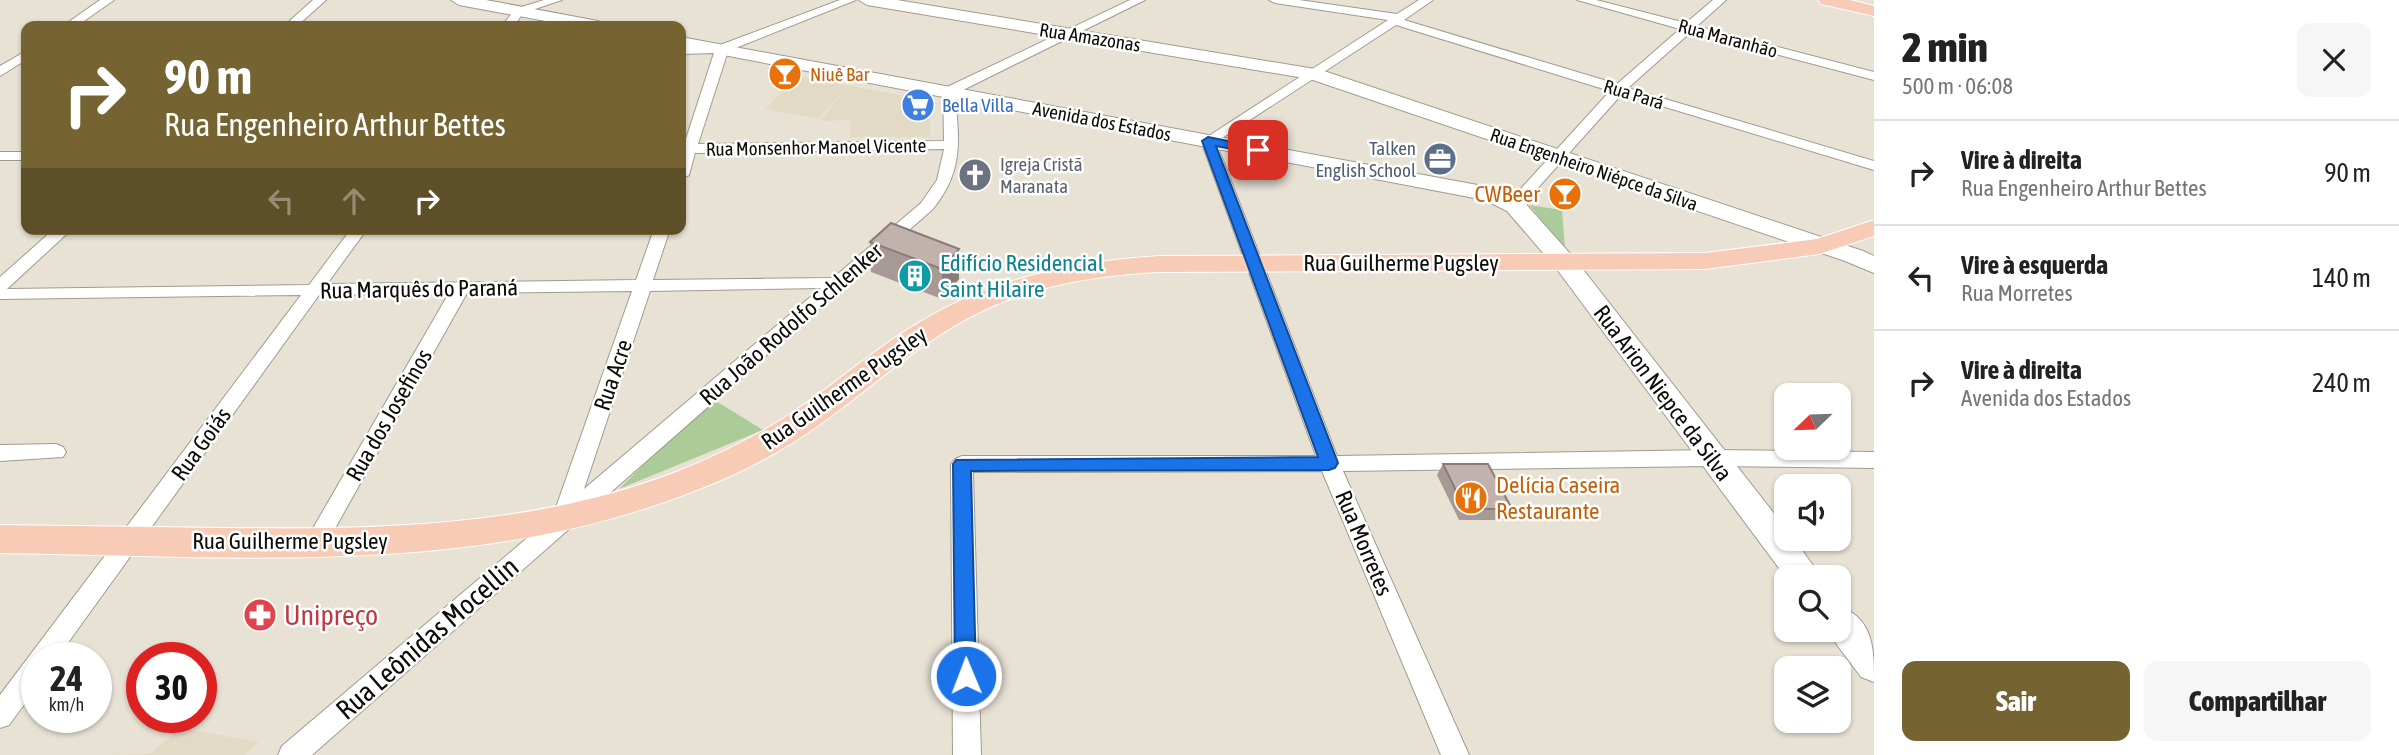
<!DOCTYPE html>
<html lang="pt">
<meta charset="utf-8">
<style>
:root{--surface:#fff;--page:#f6f6f6;--text:#222;--muted:#767676;--line:#e0e0e0;--accent:#756331}
body{margin:0;font-family:"Asap Condensed",sans-serif;background:var(--page);color:var(--text);height:100vh;display:flex;flex-direction:column;font-size:26px;white-space:nowrap}
*{box-sizing:border-box;margin:0}
p{font-size:23px;color:var(--muted)}
.icon{flex:none;width:38px;height:38px;fill:none;stroke:currentColor;stroke-width:2;stroke-linecap:round;stroke-linejoin:round}
.map{position:relative;flex:1;overflow:hidden}
.side{display:flex;flex-direction:column;background:var(--surface);width:525px}
.side>*{flex:none}
.top-card{position:absolute;left:21px;top:21px;width:665px;height:214px;border-radius:14px;box-shadow:0 2px 5px #0004;background:#756331;color:#fff;overflow:hidden}
.needle{width:46px;rotate:247deg}
.buttons{position:absolute;left:1774px;top:383px;display:grid;gap:14px}
.buttons a{display:grid;place-items:center;width:77px;height:77px;border-radius:14px;background:var(--surface);box-shadow:0 2px 5px #0004;font-size:35px}
.speed{position:absolute;left:21px;top:642px;display:flex;gap:14px;font-size:35px;font-weight:700;text-align:center}
.speed>*{display:grid;place-content:center;width:91px;height:91px;border-radius:50%;background:var(--surface);box-shadow:0 2px 5px #0004;line-height:1}
.speed small{font-size:18px;font-weight:400}
.speed .limit{border:10px solid #d22;background:#fff;color:#111}
.pin{position:absolute;display:grid;place-items:center;width:60px;height:60px;color:#fff;margin:-30px;border-radius:14px;box-shadow:0 4px 10px #0006}
.me{position:absolute;width:77px;margin:-38px;rotate:359deg;stroke-linejoin:round;filter:drop-shadow(0 0 5px #0008)}
.turn{display:flex;align-items:center;gap:24px;height:147px;padding:0 28px;font-size:32px}
.turn .icon{width:91px;height:91px;stroke-width:2.5}
.turn b{display:block;font-size:49px;line-height:60px}
.lanes{display:flex;align-items:center;height:66px;padding:0 28px;background:#0003;justify-content:center;gap:35px;direction:ltr}
.lanes .off{opacity:.35}
.round{display:grid;place-items:center;flex:none;width:74px;height:74px;border-radius:14px;background:var(--page)}
.headline{display:flex;align-items:center;justify-content:space-between;height:119px;padding:0 28px}
h1{font-size:42px;font-weight:800;line-height:52px}
.button{display:flex;gap:14px;margin-top:auto;padding:14px 28px}
.button a{flex:1;height:80px;border-radius:14px;background:var(--accent);color:#fff;font-size:28px;font-weight:800;line-height:80px;text-align:center}
.button a+a{background:var(--page);color:var(--text)}
ul{padding:0;list-style:none}
li{display:flex;align-items:center;gap:21px;height:105px;padding:0 28px;border-top:2px solid var(--line)}
li div{flex:1}
li b{display:block;font-size:26px}
li em{font-style:normal}
main{display:flex;flex:1;min-height:0}
.map>svg:first-child{display:block}
</style>
<main>
<div class="map">
<svg width="1874" height="755" viewBox="0 0 1874 755">
<rect width="100%" height="100%" fill="#e8e2d5"/>
<g fill="#e3dac5">
<polygon points="798,76 931,101 930,137 850,137 851,120 820,121 846,89 818,119 765,109"/>
<polygon points="181,728 259,742 245,755 103,755 150,754"/>
</g>
<g fill="#abcc98">
<polygon points="1529,205 1562,210 1565,248"/>
<polygon points="711,398 763,430 619,489"/>
</g>
<g fill="none" stroke-linecap="round" stroke-linejoin="round">
<defs>
<g id="street">
<polygon points="100,0 114,0 77,26 63,26"/>
<polygon points="313,0 326,0 297,26 284,26"/>
<polygon points="544,0 562,0 523,13 514,26 502,26 515,9"/>
<path d="M840,0H856L728,51L698,144L944,141L943,89L1130,0H1145L955,94C959,141 964,170 933,209L312,755H278L282,746L553,516L632,291L467,293L324,548L316,551L308,548L305,542L449,293L319,295L57,658H37V687L9,725L0,728V695L301,295L0,299V277L54,229H72L7,289L309,285L351,229H367L327,284L636,280L654,229H670L653,280L833,278L921,203L937,180L944,149L695,153L689,175L681,179V145H684L714,53L681,54V46L720,45ZM821,288L584,489L650,291Z"/>
<polygon points="1269,0 1299,0 1397,14 1419,0 1433,0 1404,20 1617,84 1680,29 1577,0 1596,0 1686,23 1713,0 1726,0 1697,26 1874,72 1874,80 1691,32 1628,88 1874,161 1874,170 1622,94 1527,200 1527,210 1519,215 1513,213 1509,204 1515,195 1610,91 1396,25 1216,142 1337,456 1712,450 1874,452 1874,468 1712,466 1343,471 1469,755 1441,755 1322,471 973,472 981,755 953,755 951,464 955,459 962,456 1316,456 1201,141 1388,20 1275,3"/>
<polygon points="26,51 26,60 0,76 0,66"/>
<rect x="0" y="152" width="26" height="8"/>
<polygon points="56,444 63,447 66,452 63,457 0,461 0,445"/>
</g>
<g id="secondary">
<polygon points="451,0 486,0 598,21 607,26 572,26 459,5"/>
<polygon points="859,0 897,0 1321,70 1863,251 1874,256 1874,273 1845,261 1310,79 867,5"/>
<polygon points="681,37 1499,189 1523,201 1574,258 1787,530 1787,539 1794,539 1822,578 1787,579 1556,268 1507,211 1485,200 681,47"/>
<path d="M1839,606C1874,619 1874,649 1874,682L1861,677L1826,630H1839Z"/>
</g>
<g id="primary">
<polygon points="1818,0 1850,0 1874,6 1874,16 1821,4"/>
<path d="M1874,220V236L1819,254L1705,269L1160,272C1100,275 1041,284 986,309C924,338 875,385 819,425C780,453 735,476 689,493C470,578 230,556 0,553V525C76,526 151,527 227,528C375,530 523,527 663,477C709,460 754,438 795,411C839,381 879,345 925,319C997,277 1078,261 1160,256L1705,253L1817,239Z"/>
</g>
</defs>
<use href="#street" stroke="#a19b8e" stroke-width="2"/>
<use href="#secondary" stroke="#a19b8e" stroke-width="2"/>
<use href="#primary" stroke="#fff" stroke-width="2"/>
<use href="#street" fill="#fff" fill-rule="evenodd"/>
<use href="#secondary" fill="#fff" fill-rule="evenodd"/>
<use href="#primary" fill="#f7cbb6" fill-rule="evenodd"/>
</g>
<g fill="#a79996">
<polygon points="891,223 959,279 942,299 871,272 870,242"/>
<polygon points="1443,464 1512,509 1506,520 1459,520 1437,475"/>
</g>
<polygon fill="#887d7a" points="959,249 959,279 942,299 942,269"/>
<g fill="#c2b2ae" stroke="#887d7a" stroke-width="2">
<polygon points="891,223 959,249 942,269 870,242"/>
<polygon points="1443,464 1488,464 1512,509 1465,509"/>
</g>
<polygon fill="#1a73e8" stroke="#114b97" stroke-width="2" points="1208,137 1258,147 1264,150 1258,154 1216,146 1338,463 1335,468 1329,470 971,471 976,676 973,682 966,685 958,682 955,676 953,464 956,460 1318,457 1202,141"/>
<defs>
<symbol id="bar-disc" viewBox="-11 -11 22 22"><circle r="9.5" fill="#e8710a" stroke="#fff"/><path d="M-6-5H6L.8 .8V4.5H3.5V6h-7V4.5H-.8V.8Z" fill="#fff"/></symbol>
<symbol id="supermarket-disc" viewBox="-11 -11 22 22"><circle r="9.5" fill="#3f7fe0" stroke="#fff"/><path d="M-6-5.5h2.5l.6 2H6L4.5 2H-2.5L-4.4-4H-6ZM-1.5 3.2a1.3 1.3 0 1 0 .1 0ZM3 3.2a1.3 1.3 0 1 0 .1 0Z" fill="#fff"/></symbol>
<symbol id="office-disc" viewBox="-11 -11 22 22"><circle r="9.5" fill="#5c6f8a" stroke="#fff"/><path d="M-6-3h4V-5.5h4V-3h4V5H-6ZM-1-4.5V-3h2v-1.5ZM-6 0V1H6V0Z" fill="#fff"/></symbol>
<symbol id="church-disc" viewBox="-11 -11 22 22"><circle r="9.5" fill="#6b7280" stroke="#fff"/><path d="M-1.2-6h2.4v3.5h3.3v2.4h-3.3V6h-2.4V-.1h-3.3v-2.4h3.3Z" fill="#fff"/></symbol>
<symbol id="building-disc" viewBox="-11 -11 22 22"><circle r="9.5" fill="#0f9aa8" stroke="#fff"/><path d="M-4-6H4V6H1V3H-1V6H-4ZM-2.5-4.3h1.7v1.8h-1.7ZM.8-4.3h1.7v1.8H.8ZM-2.5-1h1.7V.8h-1.7ZM.8-1h1.7V.8H.8Z" fill="#fff"/></symbol>
<symbol id="restaurant-disc" viewBox="-11 -11 22 22"><circle r="9.5" fill="#e8710a" stroke="#fff"/><path d="M-5-6h1v4h1v-4h1v4h1v-4h1v5L-1.5 .5V6h-2V.5L-5-1ZM5-6V6H3V1.5H1.5Q1.5-4 5-6Z" fill="#fff"/></symbol>
<symbol id="pharmacy-disc" viewBox="-11 -11 22 22"><circle r="9.5" fill="#e0444e" stroke="#fff"/><path d="M-2-6h4v4h4v4h-4v4h-4v-4h-4v-4h4Z" fill="#fff"/></symbol>
</defs>
<g fill-rule="evenodd">
<use href="#bar-disc" x="766" y="55" width="38" height="38"/>
<use href="#supermarket-disc" x="899" y="86" width="38" height="38"/>
<use href="#office-disc" x="1421" y="140" width="38" height="38"/>
<use href="#church-disc" x="956" y="156" width="38" height="38"/>
<use href="#bar-disc" x="1546" y="175" width="38" height="38"/>
<use href="#building-disc" x="896" y="257" width="38" height="38"/>
<use href="#restaurant-disc" x="1452" y="479" width="38" height="38"/>
<use href="#pharmacy-disc" x="241" y="596" width="38" height="38"/>
</g>
<g text-anchor="middle" stroke-width="5" stroke-linejoin="round" paint-order="stroke">
<g font-size="19" fill="#0d0b07" stroke="#fff">
<text transform="translate(1090 37) rotate(9)" y="7">Rua Amazonas</text>
<text transform="translate(1728 38) rotate(15)" y="7">Rua Maranhão</text>
<text transform="translate(1634 94) rotate(17)" y="7">Rua Pará</text>
<text transform="translate(1102 121) rotate(11)" y="7">Avenida dos Estados</text>
<text transform="translate(816 147) rotate(-1)" y="7">Rua Monsenhor Manoel Vicente</text>
<text transform="translate(1594 169) rotate(19)" y="7">Rua Engenheiro Niépce da Silva</text>
</g>
<g font-size="19" fill="#c56008" stroke="#fff" text-anchor="start">
<text x="810" y="81">Niuê Bar</text>
</g>
<g font-size="19" fill="#366cbe" stroke="#fff" text-anchor="start">
<text x="942" y="112">Bella Villa</text>
</g>
<g font-size="19" fill="#4e5e75" stroke="#fff" text-anchor="end">
<text x="1416" y="155">Talken<tspan x="1416" dy="22">English School</tspan></text>
</g>
<g font-size="19" fill="#5b616d" stroke="#fff" text-anchor="start">
<text x="1000" y="171">Igreja Cristã<tspan x="1000" dy="22">Maranata</tspan></text>
</g>
<g font-size="23" fill="#c56008" stroke="#fff" text-anchor="end">
<text x="1540" y="202">CWBeer</text>
<text x="1496" y="493" text-anchor="start">Delícia Caseira<tspan x="1496" dy="26">Restaurante</tspan></text>
</g>
<g font-size="23" fill="#0d838f" stroke="#fff" text-anchor="start">
<text x="940" y="271">Edifício Residencial<tspan x="940" dy="26">Saint Hilaire</tspan></text>
</g>
<g font-size="23" fill="#0d0b07" stroke="#fff">
<text x="1401" y="271">Rua Guilherme Pugsley</text>
<text transform="translate(419 289) rotate(-1)" y="8">Rua Marquês do Paraná</text>
<text transform="translate(791 324) rotate(-41)" y="8">Rua João Rodolfo Schlenker</text>
<text transform="translate(613 375) rotate(-71)" y="8">Rua Acre</text>
<text transform="translate(844 388) rotate(-35)" y="8">Rua Guilherme Pugsley</text>
<text transform="translate(1663 393) rotate(53)" y="8">Rua Arion Niepce da Silva</text>
<text transform="translate(389 415) rotate(-60)" y="8">Rua dos Josefinos</text>
<text transform="translate(201 444) rotate(-54)" y="8">Rua Goiás</text>
<text x="290" y="549">Rua Guilherme Pugsley</text>
<text transform="translate(1364 543) rotate(67)" y="8">Rua Morretes</text>
</g>
<g font-size="28" fill="#be3a42" stroke="#fff" text-anchor="start">
<text x="284" y="625">Unipreço</text>
</g>
<g font-size="28" fill="#0d0b07" stroke="#fff">
<text transform="translate(427 638) rotate(-41)" y="10">Rua Leônidas Mocellin</text>
</g>
</g>
</svg>
<div class="buttons">
<a><svg class="needle" viewBox="-14 -14 28 28"><path d="M0-13l5 13h-10z" fill="#e53935"/><path d="M0 13l5-13h-10z" fill="#767676"/></svg></a>
<a><svg class="icon" aria-label="sound" viewBox="0 0 24 24"><path d="M4 9h4l5-4v14l-5-4H4zM17 9q2 3 0 6"/></svg></a>
<a><svg class="icon" aria-label="search" viewBox="0 0 24 24"><circle cx="10" cy="10" r="6"/><path d="M15 15l6 6"/></svg></a>
<a><svg class="icon" aria-label="layers" viewBox="0 0 24 24"><path d="M12 4l9 5-9 5-9-5zM3 14l9 5 9-5"/></svg></a>
</div>
<div class="speed"><div>24<small>km/h</small></div><div class="limit">30</div></div>
<div class="pin" style="left:1258px;top:150px;background:#d93025"><svg class="icon" aria-label="arrive" viewBox="0 0 24 24"><path d="M6 21V4h12l-3 4 3 4H6"/></svg></div>
<svg class="me" style="left:966px;top:676px" viewBox="-20 -20 40 40"><circle r="17" fill="#1a73e8" stroke="#fff" stroke-width="3"/><path d="M0-11L8 9 0 5-8 9z" fill="#fff"/></svg>
<div class="top-card">
<div class="turn"><svg class="icon" aria-label="right" viewBox="0 0 24 24"><path d="M7 20v-9h11M14 6l5 5-5 5"/></svg><div><b>90 m</b>Rua Engenheiro Arthur Bettes</div></div>
<div class="lanes"><svg class="icon off" aria-label="left" viewBox="0 0 24 24"><path d="M17 20v-9H6M10 6l-5 5 5 5"/></svg><svg class="icon off" aria-label="ahead" viewBox="0 0 24 24"><path d="M12 20V5M6 11l6-6 6 6"/></svg><svg class="icon" aria-label="right" viewBox="0 0 24 24"><path d="M7 20v-9h11M14 6l5 5-5 5"/></svg></div>
</div>
</div>
<section class="side">
<div class="headline"><div><h1>2 min</h1><p>500 m · 06:08</p></div><a class="round"><svg class="icon" aria-label="close" viewBox="0 0 24 24"><path d="M6 6l12 12M18 6L6 18"/></svg></a></div>
<ul>
<li><svg class="icon" aria-label="right" viewBox="0 0 24 24"><path d="M7 20v-9h11M14 6l5 5-5 5"/></svg><div><b>Vire à direita</b><p>Rua Engenheiro Arthur Bettes</p></div><em>90 m</em></li>
<li><svg class="icon" aria-label="left" viewBox="0 0 24 24"><path d="M17 20v-9H6M10 6l-5 5 5 5"/></svg><div><b>Vire à esquerda</b><p>Rua Morretes</p></div><em>140 m</em></li>
<li><svg class="icon" aria-label="right" viewBox="0 0 24 24"><path d="M7 20v-9h11M14 6l5 5-5 5"/></svg><div><b>Vire à direita</b><p>Avenida dos Estados</p></div><em>240 m</em></li>
</ul>
<div class="button"><a>Sair</a><a>Compartilhar</a></div>
</section>
</main>
